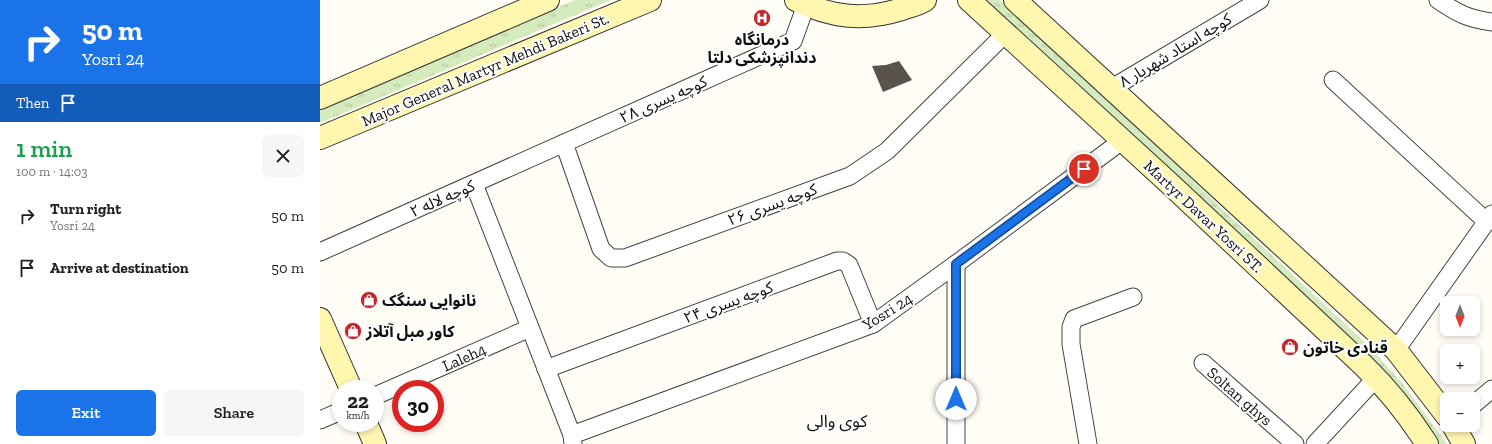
<!DOCTYPE html>
<meta charset="utf-8">
<style>
:root{--surface:#fff;--page:#f6f6f6;--text:#202124;--muted:#757577;--accent:#1a73e8}
body{margin:0;font-family:"Zilla Slab","Noto Sans Arabic",serif;background:var(--page);color:var(--text);height:100vh;display:flex;flex-direction:column;font-size:15px;white-space:nowrap}
*{box-sizing:border-box;margin:0}
p{font-size:13px;color:var(--muted)}
.icon{flex:none;width:22px;height:22px;fill:none;stroke:currentColor;stroke-width:2;stroke-linecap:round;stroke-linejoin:round}
.map{position:relative;flex:1;overflow:hidden}
.sheet{display:flex;flex-direction:column;background:var(--surface);width:320px}
.sheet>*{flex:none}
.hud{background:#1a73e8;color:#fff;overflow:hidden}
.needle{width:26px;rotate:180deg}
.tools{position:absolute;left:1120px;top:296px;display:grid;gap:8px}
.tools a{display:grid;place-items:center;width:40px;height:40px;border-radius:6px;background:var(--surface);box-shadow:0 2px 6px #0003;font-size:20px}
.speed{position:absolute;left:12px;top:380px;display:flex;gap:8px;font-size:20px;font-weight:700;text-align:center}
.speed>*{display:grid;place-content:center;width:52px;height:52px;border-radius:50%;background:var(--surface);box-shadow:0 2px 6px #0003;line-height:1}
.speed small{font-size:10px;font-weight:400}
.speed .limit{border:6px solid #d22;background:#fff;color:#111}
.pin{position:absolute;display:grid;place-items:center;width:34px;height:34px;color:#fff;margin:-17px;border:2px solid #fff;border-radius:50%;box-shadow:0 1px 4px #0007}
.me{position:absolute;width:44px;margin:-22px;rotate:0deg;stroke-linejoin:round;filter:drop-shadow(0 0 3px #0008)}
.turn{display:flex;align-items:center;gap:14px;height:84px;padding:0 16px;font-size:18px}
.turn .icon{width:52px;height:52px;stroke-width:2.5}
.turn b{display:block;font-size:28px;line-height:34px}
.then{display:flex;align-items:center;height:38px;padding:0 16px;background:#0003;gap:8px;font-size:15px}
.round{display:grid;place-items:center;flex:none;width:42px;height:42px;border-radius:6px;background:var(--page)}
.head{display:flex;align-items:center;justify-content:space-between;height:68px;padding:0 16px}
h1{font-size:24px;font-weight:600;line-height:30px;color:#1e9e55}
.button{display:flex;gap:8px;margin-top:auto;padding:8px 16px}
.button a{flex:1;height:46px;border-radius:6px;background:var(--accent);color:#fff;font-size:16px;font-weight:600;line-height:46px;text-align:center}
.button a+a{background:var(--page);color:var(--text)}
ul{padding:0;list-style:none}
li{display:flex;align-items:center;gap:12px;height:52px;padding:0 16px}
li div{flex:1}
li b{display:block;font-size:15px}
li em{font-style:normal}
main{display:flex;flex:1;min-height:0}
.map>svg:first-child{display:block}
</style>
<main>
<section class="sheet">
<div class="hud">
<div class="turn"><svg class="icon" aria-label="right" viewBox="0 0 24 24"><path d="M7 20v-9h11M14 6l5 5-5 5"/></svg><div><b>50 m</b>Yosri 24</div></div>
<div class="then">Then<svg class="icon" aria-label="arrive" viewBox="0 0 24 24"><path d="M6 21V4h12l-3 4 3 4H6"/></svg></div>
</div>
<div class="head"><div><h1>1 min</h1><p>100 m · 14:03</p></div><a class="round"><svg class="icon" aria-label="close" viewBox="0 0 24 24"><path d="M6 6l12 12M18 6L6 18"/></svg></a></div>
<ul>
<li><svg class="icon" aria-label="right" viewBox="0 0 24 24"><path d="M7 20v-9h11M14 6l5 5-5 5"/></svg><div><b>Turn right</b><p>Yosri 24</p></div><em>50 m</em></li>
<li><svg class="icon" aria-label="arrive" viewBox="0 0 24 24"><path d="M6 21V4h12l-3 4 3 4H6"/></svg><div><b>Arrive at destination</b></div><em>50 m</em></li>
</ul>
<div class="button"><a>Exit</a><a>Share</a></div>
</section>
<div class="map">
<svg width="1172" height="444" viewBox="0 0 1172 444">
<defs>
<pattern id="grass-tufts" width="24" height="20" patternUnits="userSpaceOnUse"><rect width="24" height="20" fill="#d5ebbd"/><path d="M3 7l-1-3M5 7V3M7 7l1-3M15 17l-1-3M17 17v-4M19 17l1-3" fill="none" stroke="#b6c8a1"/></pattern>
</defs>
<rect width="100%" height="100%" fill="#fffdf5"/>
<g fill="url(#grass-tufts)">
<polygon points="255,0 291,0 0,123 0,107"/>
<polygon points="662,0 680,0 817,126 917,223 1047,344 1083,384 1127,444 1117,444"/>
</g>
<polygon fill="#5a524d" points="579,61 592,80 563,92 552,66 566,65"/>
<g fill="none" stroke-linecap="round" stroke-linejoin="round">
<defs>
<g id="street">
<path d="M1118,0C1137,13 1148,19 1172,22"/>
<polyline points="1013,80 1167,222"/>
<polyline points="792,88 940,0"/>
<polyline points="244,143 281,249 291,258 305,258 530,176 567,151 686,33"/>
<polyline points="154,184 252,435 253,444"/>
<polyline points="0,252 473,41 486,5"/>
<polyline points="636,264 636,444"/>
<polyline points="1076,350 1172,214"/>
<polyline points="883,363 975,444"/>
<polyline points="226,369 517,261 523,261 529,265 553,324"/>
<polyline points="55,396 210,328"/>
<polyline points="1153,405 1172,389"/>
<polyline points="0,420 21,411"/>
<polyline points="252,435 553,324 636,264 803,140"/>
<polyline points="768,444 751,344 751,327 754,319 813,297"/>
<polyline points="995,444 1056,378"/>
</g>
<g id="secondary">
<path d="M476,0C512,18 544,21 582,9C590,6 598,5 605,0"/>
<path d="M649,0L849,183L1043,365C1067,388 1089,416 1107,444"/>
<polyline points="695,0 1076,350 1127,416"/>
<polyline points="0,98 228,0"/>
<polyline points="0,138 330,0"/>
<polyline points="0,319 31,389"/>
<polyline points="46,423 55,444"/>
<polyline points="1133,425 1144,444"/>
</g>
</defs>
<use href="#street" stroke="#444" stroke-width="19"/>
<use href="#secondary" stroke="#333" stroke-width="24"/>
<use href="#street" stroke="#fff" stroke-width="17"/>
<use href="#secondary" stroke="#fff6b0" stroke-width="22"/>
</g>
<g fill="none" stroke-linecap="round" stroke-linejoin="round">
<defs>
<polyline id="route" points="636,399 636,264 764,169"/>
</defs>
<use href="#route" stroke="#114b97" stroke-width="10"/>
<use href="#route" stroke="#1a73e8" stroke-width="7"/>
</g>
<defs>
<symbol id="hospital-disc" viewBox="-11 -11 22 22"><circle r="9.5" fill="#c4262e" stroke="#fff"/><path d="M-5-5h3v3.5h4V-5h3V5h-3V1.5h-4V5h-3Z" fill="#fff"/></symbol>
<symbol id="shop-disc" viewBox="-11 -11 22 22"><circle r="9.5" fill="#c4262e" stroke="#fff"/><path d="M-5-2.5h2.3a2.7 3.5 0 0 1 5.4 0H5L5.5 6h-11ZM-1.5-2.5h3a1.5 2.3 0 0 0-3 0Z" fill="#fff"/></symbol>
</defs>
<g fill-rule="evenodd">
<use href="#hospital-disc" x="432" y="8" width="20" height="20"/>
<use href="#shop-disc" x="39" y="290" width="20" height="20"/>
<use href="#shop-disc" x="23" y="321" width="20" height="20"/>
<use href="#shop-disc" x="960" y="337" width="20" height="20"/>
</g>
<g text-anchor="middle" stroke-width="4" stroke-linejoin="round" paint-order="stroke">
<g font-size="16" font-weight="bold" fill="#111" stroke="#fff" text-anchor="start">
<text x="442" y="45" text-anchor="middle">درمانگاه<tspan x="442" dy="18">دندانپزشکی دلتا</tspan></text>
<text x="62" y="306">نانوایی سنگک</text>
<text x="46" y="337">کاور مبل آتلاز</text>
<text x="983" y="353">قنادی خاتون</text>
</g>
<g font-size="16" fill="#111" stroke="#fff">
<text transform="translate(855 50) rotate(-31)" y="6">کوچه استاد شهریار ۸</text>
<text transform="translate(165 69) rotate(-23)" y="6">Major General Martyr Mehdi Bakeri St.</text>
<text transform="translate(343 99) rotate(-24)" y="6">کوچه یسری ۲۸</text>
<text transform="translate(122 198) rotate(-24)" y="6">کوچه لاله ۲</text>
<text transform="translate(452 204) rotate(-20)" y="6">کوچه یسری ۲۶</text>
<text transform="translate(884 216) rotate(43)" y="6">Martyr Davar Yosri ST.</text>
<text transform="translate(408 302) rotate(-20)" y="6">کوچه یسری ۲۴</text>
<text transform="translate(567 311) rotate(-32)" y="6">Yosri 24</text>
<text transform="translate(144 357) rotate(-24)" y="6">Laleh4</text>
<text transform="translate(920 396) rotate(41)" y="6">Soltan ghys</text>
</g>
<g font-size="17" fill="#111" stroke="#fff">
<text x="517" y="427">کوی والی</text>
</g>
</g>
</svg>
<div class="tools">
<a><svg class="needle" viewBox="-14 -14 28 28"><path d="M0-13l5 13h-10z" fill="#e53935"/><path d="M0 13l5-13h-10z" fill="#757577"/></svg></a>
<a>+</a>
<a>−</a>
</div>
<div class="speed"><div>22<small>km/h</small></div><div class="limit">30</div></div>
<div class="pin" style="left:764px;top:169px;background:#d93025"><svg class="icon" aria-label="arrive" viewBox="0 0 24 24"><path d="M6 21V4h12l-3 4 3 4H6"/></svg></div>
<svg class="me" style="left:636px;top:399px" viewBox="-20 -20 40 40"><circle r="19" fill="#fff"/><path d="M0-13L10 11 0 6-10 11z" fill="#1a73e8"/></svg>
</div>
</main>
